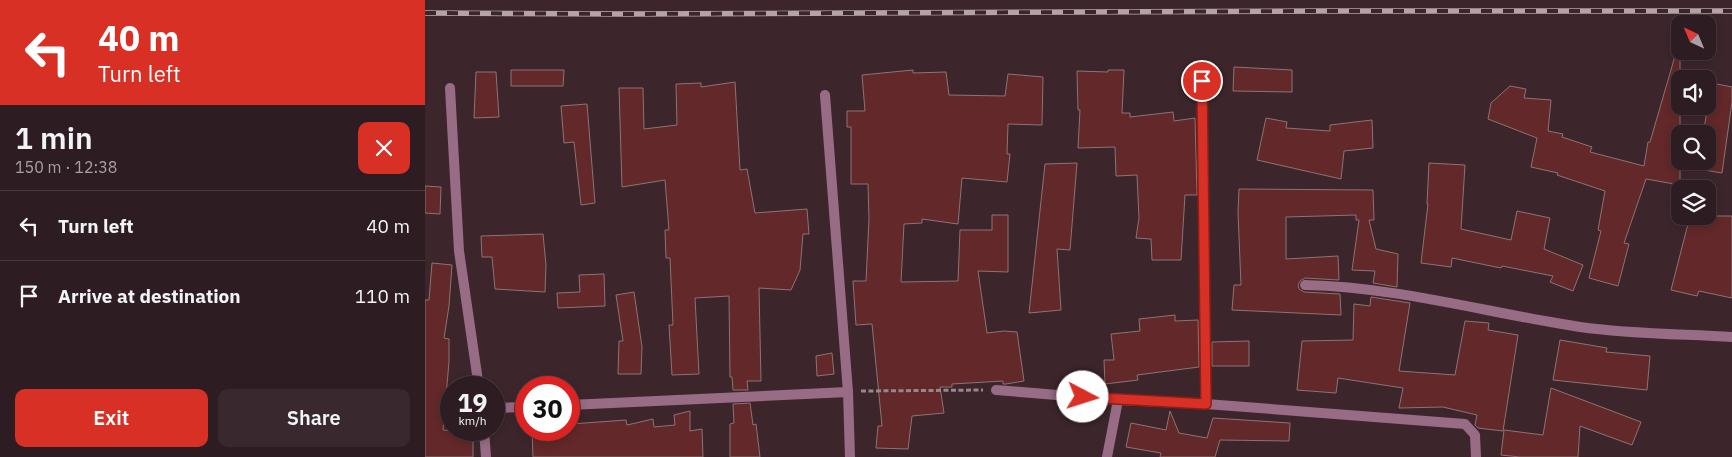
<!DOCTYPE html>
<meta charset="utf-8">
<style>
:root{--surface:#2d1c21;--page:#39292e;--text:#f1f3f6;--muted:#a7a1a5;--line:#483a3f;--accent:#d93025}
body{margin:0;font-family:"IBM Plex Sans",sans-serif;background:var(--page);color:var(--text);height:100vh;display:flex;flex-direction:column;font-size:19px;white-space:nowrap}
*{box-sizing:border-box;margin:0}
p{font-size:16px;color:var(--muted)}
.icon{flex:none;width:28px;height:28px;fill:none;stroke:currentColor;stroke-width:2;stroke-linecap:round;stroke-linejoin:round}
.map{position:relative;flex:1;overflow:hidden}
.details{display:flex;flex-direction:column;background:var(--surface);width:425px}
.details>*{flex:none}
.top-card{background:#d93025;color:#fff;overflow:hidden}
.needle{width:32px;rotate:316deg}
.tools{position:absolute;left:1246px;top:15px;display:grid;gap:10px}
.tools a{display:grid;place-items:center;width:45px;height:45px;border-radius:10px;background:var(--surface);box-shadow:0 2px 8px #0003,0 0 0 1px var(--line);font-size:25px}
.speed{position:absolute;left:15px;top:376px;display:flex;gap:10px;font-size:25px;font-weight:700;text-align:center}
.speed>*{display:grid;place-content:center;width:65px;height:65px;border-radius:50%;background:var(--surface);box-shadow:0 2px 8px #0003,0 0 0 1px var(--line);line-height:1}
.speed small{font-size:12px;font-weight:400}
.speed .limit{border:8px solid #d22;background:#fff;color:#111}
.pin{position:absolute;display:grid;place-items:center;width:42px;height:42px;color:#fff;margin:-21px;border:2px solid #fff;border-radius:50%;box-shadow:0 1px 5px #0007}
.me{position:absolute;width:55px;margin:-28px;rotate:95deg;stroke-linejoin:round;filter:drop-shadow(0 0 4px #0008)}
.turn{display:flex;align-items:center;gap:18px;height:105px;padding:0 15px;font-size:22px}
.turn .icon{width:65px;height:65px;stroke-width:2.5}
.turn b{display:block;font-size:35px;line-height:42px}
.round{display:grid;place-items:center;flex:none;width:52px;height:52px;border-radius:10px;background:var(--page)}
.summary{display:flex;align-items:center;justify-content:space-between;height:85px;padding:0 15px}
h1{font-size:30px;font-weight:600;line-height:38px}
.cta{display:flex;gap:10px;margin-top:auto;padding:10px 15px}
.cta a{flex:1;height:58px;border-radius:10px;background:var(--accent);color:#fff;font-size:20px;font-weight:600;line-height:58px;text-align:center}
.cta a+a{background:var(--page);color:var(--text)}
ul{padding:0;list-style:none}
li{display:flex;align-items:center;gap:15px;height:70px;padding:0 15px;border-top:1px solid var(--line)}
li div{flex:1}
li b{display:block;font-size:19px}
li em{font-style:normal}
main{display:flex;flex:1;min-height:0}
.map>svg:first-child{display:block}
</style>
<main>
<section class="details">
<div class="top-card">
<div class="turn"><svg class="icon" aria-label="left" viewBox="0 0 24 24"><path d="M17 20v-9H6M10 6l-5 5 5 5"/></svg><div><b>40 m</b>Turn left</div></div>
</div>
<div class="summary"><div><h1>1 min</h1><p>150 m · 12:38</p></div><a class="round" style="background:#d93025;color:#fff"><svg class="icon" aria-label="close" viewBox="0 0 24 24"><path d="M6 6l12 12M18 6L6 18"/></svg></a></div>
<ul>
<li><svg class="icon" aria-label="left" viewBox="0 0 24 24"><path d="M17 20v-9H6M10 6l-5 5 5 5"/></svg><div><b>Turn left</b></div><em>40 m</em></li>
<li><svg class="icon" aria-label="arrive" viewBox="0 0 24 24"><path d="M6 21V4h12l-3 4 3 4H6"/></svg><div><b>Arrive at destination</b></div><em>110 m</em></li>
</ul>
<div class="cta"><a>Exit</a><a>Share</a></div>
</section>
<div class="map">
<svg width="1307" height="457" viewBox="0 0 1307 457">
<rect width="100%" height="100%" fill="#3c262c"/>
<g fill="#632829" stroke="#8d7372">
<polygon points="1250,56 1255,56 1255,185 1221,179 1199,243 1204,244 1193,286 1164,278 1176,231 1173,230 1180,191 1132,175 1133,173 1106,167 1112,138 1063,119 1066,103 1085,86 1101,89 1099,98 1126,100 1123,131 1138,134 1137,137 1167,147 1165,152 1219,166 1223,142 1225,142"/>
<polygon points="809,67 867,70 867,92 808,91"/>
<polygon points="86,70 139,70 138,86 86,86"/>
<polygon points="488,70 488,73 521,72 524,95 580,96 583,74 618,77 617,125 583,124 582,154 585,154 582,182 537,178 533,224 497,219 497,223 479,224 476,282 533,281 535,230 567,230 567,215 583,215 583,272 553,271 562,333 579,331 592,332 599,381 581,384 578,384 578,381 527,384 527,387 515,387 519,413 487,416 483,449 451,448 453,426 457,426 447,324 431,325 428,281 441,281 444,219 443,184 426,184 426,127 422,127 422,111 440,111 437,75"/>
<polygon points="683,70 699,70 697,113 705,113 705,117 748,112 749,121 770,118 772,195 760,195 756,260 727,260 726,239 711,238 714,218 712,175 691,176 690,147 653,148 655,110 653,110 652,71 683,72"/>
<polygon points="51,72 71,72 74,117 49,118"/>
<polygon points="310,82 315,170 322,169 330,213 382,209 384,234 378,234 375,270 366,290 334,288 336,381 322,381 323,390 308,390 307,377 305,377 304,296 270,298 274,374 247,375 244,325 248,325 245,258 241,258 240,230 244,230 240,180 197,187 194,88 218,88 219,129 252,125 251,84 276,83 276,87"/>
<polygon points="1287,83 1307,87 1307,102 1297,173 1273,169 1274,161 1282,161 1282,134 1278,134"/>
<polygon points="162,104 170,203 156,205 149,142 139,143 136,106"/>
<polygon points="841,118 862,122 861,128 905,131 905,125 947,120 948,148 919,151 916,179 832,160"/>
<polygon points="652,163 645,250 632,249 636,310 604,313 620,164"/>
<polygon points="1004,163 1040,165 1036,229 1086,240 1092,211 1125,218 1119,249 1158,265 1148,291 1125,282 1128,276 1077,266 1076,268 1027,258 1026,267 996,263 1003,204 1002,204"/>
<polygon points="0,186 16,187 15,214 0,213"/>
<polygon points="814,189 948,190 949,220 944,220 951,249 973,254 972,287 948,283 950,271 927,270 934,220 931,220 931,215 861,217 861,259 913,256 914,280 880,278 875,281 873,285 874,289 879,292 915,294 916,315 807,310 809,285 816,285 813,212"/>
<polygon points="1265,216 1307,216 1307,298 1274,291 1272,296 1246,290"/>
<polygon points="118,234 121,265 120,292 70,289 67,257 57,257 56,236"/>
<polygon points="7,263 27,265 24,306 19,338 24,339 24,362 18,430 48,433 48,457 0,457 0,300 4,300"/>
<polygon points="179,274 180,306 133,308 132,293 155,292 154,275"/>
<polygon points="209,292 217,347 216,374 193,374 194,341 198,341 191,295"/>
<polygon points="946,297 985,303 974,371 1030,375 1040,321 1064,323 1063,330 1093,335 1078,431 1053,428 1050,425 1052,415 1018,407 974,408 978,388 913,378 911,393 872,390 877,341 928,340 929,304 945,306"/>
<polygon points="750,315 750,321 773,320 774,367 712,375 713,380 680,384 679,360 689,360 686,334 715,331 714,319"/>
<polygon points="1135,340 1182,348 1181,352 1225,356 1222,390 1128,380"/>
<polygon points="824,341 824,366 787,366 787,342"/>
<polygon points="407,353 409,374 392,376 391,356"/>
<polygon points="1126,388 1216,422 1207,445 1155,426 1153,457 1095,457 1076,455 1079,430 1118,435"/>
<polygon points="325,403 328,425 331,424 335,457 305,457 305,424 309,423 308,404"/>
<polygon points="265,411 265,431 277,429 278,457 108,457 107,430 146,430 146,424 201,420 202,425 228,419 229,427 250,425 249,415"/>
<polygon points="745,411 754,433 782,438 788,418 865,423 864,441 795,440 790,457 735,457 736,453 701,447 706,423 741,430"/>
</g>
<g fill="none" stroke-linecap="round" stroke-linejoin="round">
<polyline stroke="#99868b" stroke-width="3" stroke-dasharray="5 2.5" stroke-linecap="butt" points="436,391 558,390"/>
<g stroke="#976c84" stroke-width="10">
<polyline points="777,81 781,404"/>
<polyline points="25,88 34,251 54,388"/>
<polyline points="400,95 423,392 425,457"/>
<path d="M880,285C973,287 1063,313 1155,327C1205,334 1256,334 1307,337"/>
<polyline points="571,390 693,400 781,404 1040,424 1050,435 1051,457"/>
<polyline points="144,405 423,392"/>
<polyline points="69,408 101,407"/>
<polyline points="59,430 61,457"/>
<polyline points="682,457 693,400"/>
</g>
<defs>
<polyline id="rail" points="0,13 200,14 894,11 1307,11"/>
</defs>
<use href="#rail" stroke="#b5a3a8" stroke-width="5.5"/>
<use href="#rail" stroke="#3c262c" stroke-width="4" stroke-dasharray="11" stroke-linecap="butt"/>
</g>
<g fill="none" stroke-linecap="round" stroke-linejoin="round">
<defs>
<polyline id="route" points="658,397 781,404 777,81"/>
</defs>
<use href="#route" stroke="#8d1f18" stroke-width="12"/>
<use href="#route" stroke="#d93025" stroke-width="9"/>
</g>
</svg>
<div class="tools">
<a><svg class="needle" viewBox="-14 -14 28 28"><path d="M0-13l5 13h-10z" fill="#e53935"/><path d="M0 13l5-13h-10z" fill="#a7a1a5"/></svg></a>
<a><svg class="icon" aria-label="sound" viewBox="0 0 24 24"><path d="M4 9h4l5-4v14l-5-4H4zM17 9q2 3 0 6"/></svg></a>
<a><svg class="icon" aria-label="search" viewBox="0 0 24 24"><circle cx="10" cy="10" r="6"/><path d="M15 15l6 6"/></svg></a>
<a><svg class="icon" aria-label="layers" viewBox="0 0 24 24"><path d="M12 4l9 5-9 5-9-5zM3 14l9 5 9-5"/></svg></a>
</div>
<div class="speed"><div>19<small>km/h</small></div><div class="limit">30</div></div>
<div class="pin" style="left:777px;top:81px;background:#d93025"><svg class="icon" aria-label="arrive" viewBox="0 0 24 24"><path d="M6 21V4h12l-3 4 3 4H6"/></svg></div>
<svg class="me" style="left:658px;top:397px" viewBox="-20 -20 40 40"><circle r="19" fill="#fff"/><path d="M0-13L10 11 0 6-10 11z" fill="#d93025"/></svg>
</div>
</main>
